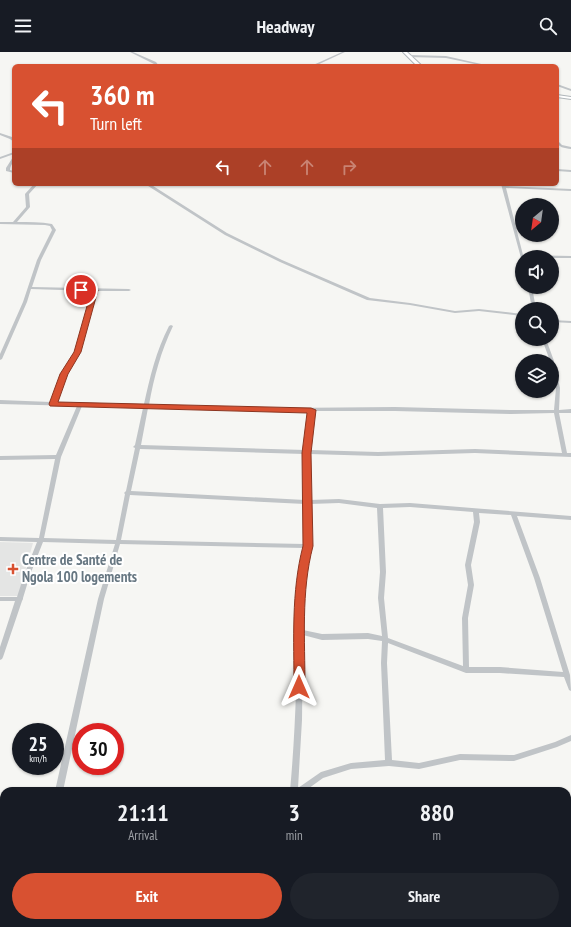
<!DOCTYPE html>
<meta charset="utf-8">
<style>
:root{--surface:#171b24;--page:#20242c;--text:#f1f3f6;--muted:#9ea1a6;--accent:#d85131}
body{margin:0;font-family:"PT Sans Narrow",sans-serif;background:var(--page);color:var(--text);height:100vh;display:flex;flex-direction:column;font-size:15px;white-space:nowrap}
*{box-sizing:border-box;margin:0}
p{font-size:13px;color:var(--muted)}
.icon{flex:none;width:22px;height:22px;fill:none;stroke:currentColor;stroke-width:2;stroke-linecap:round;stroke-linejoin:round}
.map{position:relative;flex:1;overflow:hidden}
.details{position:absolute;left:0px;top:735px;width:571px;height:140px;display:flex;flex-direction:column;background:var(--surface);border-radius:12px 12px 0 0;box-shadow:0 1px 3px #0004}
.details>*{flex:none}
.hud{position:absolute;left:12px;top:12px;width:547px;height:122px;border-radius:6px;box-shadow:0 1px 3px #0004;background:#d85131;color:#fff;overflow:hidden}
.needle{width:26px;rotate:209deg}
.buttons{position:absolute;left:515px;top:146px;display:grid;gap:8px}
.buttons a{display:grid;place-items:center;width:44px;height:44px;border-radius:50%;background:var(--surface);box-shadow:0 1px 3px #0004;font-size:20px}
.speed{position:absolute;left:12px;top:671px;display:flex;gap:8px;font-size:20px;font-weight:700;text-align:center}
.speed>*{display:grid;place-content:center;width:52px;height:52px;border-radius:50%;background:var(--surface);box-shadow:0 1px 3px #0004;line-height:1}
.speed small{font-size:10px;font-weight:400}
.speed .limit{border:6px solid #d22;background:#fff;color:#111}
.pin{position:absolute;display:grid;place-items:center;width:34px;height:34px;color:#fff;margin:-17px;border:2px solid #fff;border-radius:50%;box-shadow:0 1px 4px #0007}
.me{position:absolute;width:44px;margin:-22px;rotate:0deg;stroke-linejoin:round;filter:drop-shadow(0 0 3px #0008)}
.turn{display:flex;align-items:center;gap:14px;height:84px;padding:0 12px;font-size:18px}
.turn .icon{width:52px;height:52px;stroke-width:2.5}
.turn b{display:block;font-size:28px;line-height:34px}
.lanes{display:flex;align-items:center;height:38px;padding:0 12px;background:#0003;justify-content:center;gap:20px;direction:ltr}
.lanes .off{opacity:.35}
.eta{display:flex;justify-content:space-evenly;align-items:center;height:68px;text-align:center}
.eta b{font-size:24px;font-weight:700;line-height:28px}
.action{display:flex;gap:8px;margin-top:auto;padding:8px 12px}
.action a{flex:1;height:46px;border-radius:24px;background:var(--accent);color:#fff;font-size:16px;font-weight:700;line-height:46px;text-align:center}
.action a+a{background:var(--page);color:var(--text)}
header{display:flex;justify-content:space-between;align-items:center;height:52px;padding:0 12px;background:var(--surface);font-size:18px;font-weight:700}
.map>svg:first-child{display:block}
</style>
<header><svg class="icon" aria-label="menu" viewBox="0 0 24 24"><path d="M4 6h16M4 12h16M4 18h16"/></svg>Headway<svg class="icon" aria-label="search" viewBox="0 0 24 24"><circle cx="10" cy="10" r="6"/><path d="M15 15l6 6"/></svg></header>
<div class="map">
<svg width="571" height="875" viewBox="0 0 571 875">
<rect width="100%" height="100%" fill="#f6f6f3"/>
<polygon fill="#e4e5e4" points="0,490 33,491 18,544 0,544"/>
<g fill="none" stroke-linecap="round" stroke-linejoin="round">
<polyline stroke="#b7c3c6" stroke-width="2.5" points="571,850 568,856 571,861"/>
<defs>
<g id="secondary">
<polygon points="403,0 407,0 422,14 417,14"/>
<polygon points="557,43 571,45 571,47 557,45"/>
</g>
</defs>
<use href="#secondary" stroke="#b0b6ba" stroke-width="2"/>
<g fill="#c0c4c7" fill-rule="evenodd">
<polygon points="130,0 133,0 156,10 159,14 155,14 154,12"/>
<polygon points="342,0 345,0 315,14 311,14"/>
<polygon points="409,3 446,4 490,14 484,14 446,6 408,5 408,3"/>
<polygon points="557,32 571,37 571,39 557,34"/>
<polygon points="0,81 12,85 14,87 14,90 10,87 0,83"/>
<path d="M557,88L562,93L571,95V97C565,96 557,96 557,88Z"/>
<polygon points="14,100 14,102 0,107 0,105"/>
<path d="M13,105H14C14,111 10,113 10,118L14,119V121L6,119V116Z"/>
<polygon points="557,117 571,118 571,120 557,119"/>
<path d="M34,132H38L29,142L30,155L17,170C29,170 41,170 52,172L56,178L41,208L32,235L129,237L131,238L129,239H96L84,289L76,308L66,322L56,350L144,352C150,325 156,299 169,274L171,273L173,274C161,299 154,325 149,353L284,356L395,355L511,358H554L556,336L552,321V309H550L542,287H546L554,309V310L560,336L559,358L571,357V361H559L567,401H571V405L475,401L378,404L310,402V448L339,447L380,452L410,451L571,464V468L517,464L540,526L570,623L571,639L569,638L564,625L500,621H466L388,591L387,611L392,708L419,711L460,702L514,703L555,690L571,683V689L557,695L514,709L460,708L419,717L389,714L351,717L323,726L305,739H290C293,706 295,672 296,639C296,591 294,543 305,496L120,492L104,547L63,739H55L98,547L115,492L43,490L30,523L23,546V547L22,549L3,605L2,607L0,608V595L15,549H0V545H17L24,523L37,490L0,489V485L39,486L55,407L0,408V404L56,403L77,354L0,352V348L51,350L62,322L72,308L80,289L92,239L31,237L27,250L2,307L0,308V302L23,250L37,208L52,178L50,174L45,173L0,172V170H13L26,155L25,142ZM82,354L143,356L135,393L133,395L135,396L126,439L124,441L125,442L116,488L44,486L61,405ZM148,356L284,360L308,359L305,398L141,393ZM313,359H395L511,362L554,361L562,401L475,397L378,400L310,398ZM140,397L304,402L305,448L131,439ZM130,443L305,452V492L121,488ZM339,451L377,456L380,520L378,546L382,584L368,581L322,582L303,578L305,527L311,494L310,452ZM410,455L473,460L474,470L465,513L468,533L462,566L463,614L388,586L384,546L386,520L383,456ZM479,461L511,463L534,526L563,620L500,615H469L468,566L474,533L471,513L480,470ZM303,583L322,588L368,587L382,589L381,611L385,708L351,711L321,720L298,736L302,668Z"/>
<polygon points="145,132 150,132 227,181 282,208 370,246 410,251 455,259 479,257 522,262 522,264 479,259 455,261 410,253 367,248 280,210 225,183"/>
<polygon points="501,132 505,132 505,134 571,137 571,139 506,136 523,203 571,204 571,206 552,206 552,205 522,205 522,206 521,206"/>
<polygon points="528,235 532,235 536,257 532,257"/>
<polygon points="552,268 571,269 571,271 552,270"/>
</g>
<use href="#secondary" fill="#fff" fill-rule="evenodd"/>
</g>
<path fill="#d85131" stroke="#8c3520" d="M79,236H94L98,238L81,300L68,322L58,350L311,356L316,358L311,401L313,494C301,540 305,588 305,635L303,638H296L294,635C294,588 291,540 303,494L302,401L307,361L50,354L49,352L60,322L74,300L89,247L90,241L79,240Z"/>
<path fill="#d85131" stroke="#fff" stroke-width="1.5" d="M11 511h4v4h4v4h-4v4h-4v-4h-4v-4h4z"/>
<g text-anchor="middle" stroke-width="4" stroke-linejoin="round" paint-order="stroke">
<g font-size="15" font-weight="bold" fill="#677782" stroke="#fff" text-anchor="start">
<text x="22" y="513">Centre de Santé de<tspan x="22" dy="17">Ngola 100 logements</tspan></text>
</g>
</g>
</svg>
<div class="buttons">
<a><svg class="needle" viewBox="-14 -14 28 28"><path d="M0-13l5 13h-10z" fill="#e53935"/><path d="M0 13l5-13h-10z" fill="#9ea1a6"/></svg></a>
<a><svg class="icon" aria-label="sound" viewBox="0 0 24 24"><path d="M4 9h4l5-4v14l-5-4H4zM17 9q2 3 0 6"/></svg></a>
<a><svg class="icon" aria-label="search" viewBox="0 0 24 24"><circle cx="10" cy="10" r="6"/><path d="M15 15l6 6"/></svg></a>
<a><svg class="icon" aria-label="layers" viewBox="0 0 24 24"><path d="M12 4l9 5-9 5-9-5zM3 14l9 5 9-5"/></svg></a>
</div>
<div class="speed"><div>25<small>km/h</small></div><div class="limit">30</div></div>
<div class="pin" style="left:81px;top:238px;background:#d93025"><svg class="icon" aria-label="arrive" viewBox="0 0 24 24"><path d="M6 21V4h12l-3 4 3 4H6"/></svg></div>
<svg class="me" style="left:299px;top:635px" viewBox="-20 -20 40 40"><path d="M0-17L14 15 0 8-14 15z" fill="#d85131" stroke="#fff" stroke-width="4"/></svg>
<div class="hud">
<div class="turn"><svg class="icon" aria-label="left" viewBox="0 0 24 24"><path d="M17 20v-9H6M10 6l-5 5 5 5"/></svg><div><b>360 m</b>Turn left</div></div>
<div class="lanes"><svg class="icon" aria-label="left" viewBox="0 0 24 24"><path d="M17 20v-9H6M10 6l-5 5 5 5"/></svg><svg class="icon off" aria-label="ahead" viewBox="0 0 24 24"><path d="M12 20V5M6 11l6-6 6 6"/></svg><svg class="icon off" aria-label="ahead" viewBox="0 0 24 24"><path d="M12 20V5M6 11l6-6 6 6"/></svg><svg class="icon off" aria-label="right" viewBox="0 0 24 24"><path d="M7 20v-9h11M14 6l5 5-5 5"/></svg></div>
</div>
<section class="details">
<div class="eta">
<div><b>21:11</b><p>Arrival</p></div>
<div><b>3</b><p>min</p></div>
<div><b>880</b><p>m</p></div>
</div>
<div class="action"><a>Exit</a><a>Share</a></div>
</section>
</div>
